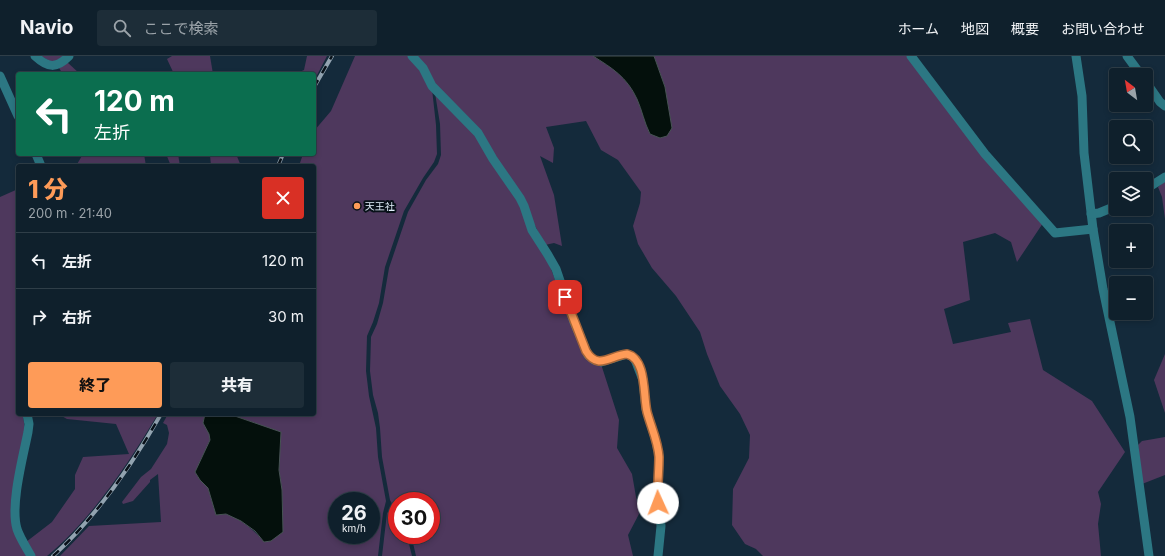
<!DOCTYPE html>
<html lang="ja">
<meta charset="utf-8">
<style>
:root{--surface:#0f202c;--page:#1d2d38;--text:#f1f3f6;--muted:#9ba3a9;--line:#2f3e48;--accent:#fe9b58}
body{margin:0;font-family:Inter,"Noto Sans JP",sans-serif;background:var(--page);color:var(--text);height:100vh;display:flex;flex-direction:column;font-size:15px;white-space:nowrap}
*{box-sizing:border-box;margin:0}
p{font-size:13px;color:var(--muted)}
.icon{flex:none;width:22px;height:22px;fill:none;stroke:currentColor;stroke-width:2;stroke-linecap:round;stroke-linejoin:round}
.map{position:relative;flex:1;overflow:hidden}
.drawer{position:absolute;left:16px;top:108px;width:300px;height:252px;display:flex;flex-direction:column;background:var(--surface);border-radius:4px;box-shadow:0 2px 6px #0003,0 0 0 1px var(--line)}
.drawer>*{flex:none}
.top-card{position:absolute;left:16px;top:16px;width:300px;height:84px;border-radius:4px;box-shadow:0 2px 6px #0003,0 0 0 1px var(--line);background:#0b6e4f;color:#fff;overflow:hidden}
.needle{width:26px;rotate:329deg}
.tools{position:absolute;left:1109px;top:12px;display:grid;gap:8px}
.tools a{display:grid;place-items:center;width:44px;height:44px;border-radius:4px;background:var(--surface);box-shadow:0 2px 6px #0003,0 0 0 1px var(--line);font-size:20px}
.speed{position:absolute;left:328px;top:436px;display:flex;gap:8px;font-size:20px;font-weight:700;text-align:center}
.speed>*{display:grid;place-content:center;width:52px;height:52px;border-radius:50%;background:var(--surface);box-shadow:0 2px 6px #0003,0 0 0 1px var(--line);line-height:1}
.speed small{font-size:10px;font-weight:400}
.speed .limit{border:6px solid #d22;background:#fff;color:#111}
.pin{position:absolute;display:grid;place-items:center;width:34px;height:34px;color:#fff;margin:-17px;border-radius:8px;box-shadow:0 2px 6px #0006}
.me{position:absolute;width:44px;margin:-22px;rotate:358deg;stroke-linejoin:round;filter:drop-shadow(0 0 3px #0008)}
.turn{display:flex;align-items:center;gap:14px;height:84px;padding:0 12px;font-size:18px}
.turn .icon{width:52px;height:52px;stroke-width:2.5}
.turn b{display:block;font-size:28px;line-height:34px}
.round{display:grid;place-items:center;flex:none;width:42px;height:42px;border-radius:4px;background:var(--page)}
.head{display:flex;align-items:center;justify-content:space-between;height:68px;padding:0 12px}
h1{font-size:24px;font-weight:800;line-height:30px;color:var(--accent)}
.button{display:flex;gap:8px;margin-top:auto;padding:8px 12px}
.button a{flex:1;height:46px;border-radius:4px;background:var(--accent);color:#111;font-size:16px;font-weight:800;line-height:46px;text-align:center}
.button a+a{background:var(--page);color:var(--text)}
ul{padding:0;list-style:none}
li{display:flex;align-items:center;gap:12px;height:56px;padding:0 12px;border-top:1px solid var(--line)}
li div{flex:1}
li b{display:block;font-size:15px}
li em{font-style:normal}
header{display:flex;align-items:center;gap:24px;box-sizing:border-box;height:56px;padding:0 20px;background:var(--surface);border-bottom:1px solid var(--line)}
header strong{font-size:19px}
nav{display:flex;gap:22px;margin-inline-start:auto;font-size:14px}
.search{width:280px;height:36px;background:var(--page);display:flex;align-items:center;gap:10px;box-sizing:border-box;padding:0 14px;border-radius:4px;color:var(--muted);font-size:15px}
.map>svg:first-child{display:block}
</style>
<header>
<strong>Navio</strong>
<div class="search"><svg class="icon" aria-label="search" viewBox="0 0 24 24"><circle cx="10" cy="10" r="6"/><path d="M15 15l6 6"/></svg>ここで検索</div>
<nav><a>ホーム</a><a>地図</a><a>概要</a><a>お問い合わせ</a></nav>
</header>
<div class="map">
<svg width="1165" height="500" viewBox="0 0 1165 500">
<rect width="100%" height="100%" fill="#142a3b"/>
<g fill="#4e385d" fill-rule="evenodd">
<polygon points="41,0 63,0 58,4 51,6"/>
<polygon points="172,0 210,0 213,18 174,18 167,3"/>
<polygon points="307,0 327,0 314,25 314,18 295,18 304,14"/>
<path d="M355,0H409L420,13L432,33L436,69L437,98L434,106L423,122L404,155L385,211L379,247L373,266L367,280L366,315L369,340L376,372L378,401L386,445L383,457L378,500H60L89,470L161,466L158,418L150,424V426L133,445L123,448L122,446L141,421L151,413L167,388L169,377L167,369L163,367L168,358H205L203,367L209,378L210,384L195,416L200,424L208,432L216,459C218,459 222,458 225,458C239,461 256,476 264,486L283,476L282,434L279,414L280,376L229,358H314V110H299L303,98H314V75L331,55ZM337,445H371V479H337Z"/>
<polygon points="416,0 593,0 618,16 630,30 637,43 650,78 665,31 654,0 908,0 1043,167 1017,206 1011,186 995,177 963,186 970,244 944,253 953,288 1011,276 1008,267 1030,263 1043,314 1092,345 1125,396 1098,436 1101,448 1098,468 1101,500 763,500 756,493 745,488 732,469 733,433 749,402 750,379 740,358 720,330 707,298 700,276 676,240 652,212 638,188 633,170 640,147 641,136 618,104 601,94 586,65 546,71 554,92 553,107 540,100 554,139 562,190 554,187 545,189 515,131 436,30"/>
<polygon points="67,6 80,18 63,18 59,12"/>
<polygon points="435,37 476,78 518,144 546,200 583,296 601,308 619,364 617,392 632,418 639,458 628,479 633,500 416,500 413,487 409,479 431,479 431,445 397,445 397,457 390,444 382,401 380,372 378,357 373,339 370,315 371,281 377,268 383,247 389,212 408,156 426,124 438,108 441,99 440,68"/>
<polygon points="83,98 115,98 118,101 120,98 144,98 146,110 76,110"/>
<polygon points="166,98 178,98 180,110 171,110"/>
<polygon points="212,98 236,98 241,110 211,110 210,99"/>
<polygon points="1165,125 1165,163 1162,141 1158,131"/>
<polygon points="18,133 18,358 23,358 25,375 11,450 27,500 0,500 0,141"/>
<polygon points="1165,298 1165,357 1154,324"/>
<path d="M58,358H158C128,408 92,463 47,500H34L26,486L52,466L75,433V419L83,401L129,398L116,368L67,363Z"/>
<polygon points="1165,381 1165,419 1142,428 1138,389 1142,385"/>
<polygon points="391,454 397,465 397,479 404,479 409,488 412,500 382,500 387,457"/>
</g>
<g fill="#04100c" stroke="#475354">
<path d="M593,0H654L665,31L672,72L667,80L660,82L650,78C644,66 642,54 637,43C627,21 612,12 593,0Z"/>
<polygon points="205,358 229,358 281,376 279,414 282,434 283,476 271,485 264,486 255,475 241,465 226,458 216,459 208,432 200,424 195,416 210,384 209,378 203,367"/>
</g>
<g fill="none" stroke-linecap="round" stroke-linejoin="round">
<g stroke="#2c7783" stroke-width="9">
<path d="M35,0C48,12 56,13 69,0"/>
<polyline points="412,0 423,12 432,30 478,77 493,103 520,142 524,150 532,174 548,199 556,213 574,266 588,299 594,304 601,306 627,298 633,301 636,306 643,324 646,353 656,385 659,400 658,438 661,470 658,500"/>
<polyline points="911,0 985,98 1055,177 1093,173"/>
<polyline points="1076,0 1082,40 1084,97 1093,173 1103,233 1130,361 1149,500"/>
<polyline points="1127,0 1141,19"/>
<polyline points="0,20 18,60"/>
<polyline points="1146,26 1160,46 1165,50"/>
<polyline points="36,98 41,110"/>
<polyline points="1146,133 1165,121"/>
<polyline points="1091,158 1099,157 1116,150"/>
<path d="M27,358L29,368L28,376C23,401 10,449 17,473C20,482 26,491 31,500"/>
</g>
<defs>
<g id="rail">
<polyline points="314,31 332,0"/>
<polyline points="278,110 283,98"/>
<path d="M53,500C97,460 132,409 161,358"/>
</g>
</defs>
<use href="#rail" stroke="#92a3b0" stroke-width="4"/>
<use href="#rail" stroke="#081119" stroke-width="2.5" stroke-dasharray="8" stroke-linecap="butt"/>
</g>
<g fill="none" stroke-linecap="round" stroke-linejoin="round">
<defs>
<path id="route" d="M565,241L586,295C598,315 611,299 627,298C647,303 643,340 647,356C651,371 658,385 659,401C659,416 657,431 658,447"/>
</defs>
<use href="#route" stroke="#a56539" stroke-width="10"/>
<use href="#route" stroke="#fe9b58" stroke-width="7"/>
</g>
<circle fill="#fe9b58" stroke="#081119" stroke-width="1.5" cx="357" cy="150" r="4"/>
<g text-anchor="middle" stroke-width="4" stroke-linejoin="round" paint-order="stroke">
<g font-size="10" fill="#e2f0fb" stroke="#081119" text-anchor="start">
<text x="365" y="154">天王社</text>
</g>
</g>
</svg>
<div class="tools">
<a><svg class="needle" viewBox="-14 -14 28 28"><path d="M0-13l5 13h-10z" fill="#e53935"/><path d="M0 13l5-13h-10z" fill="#9ba3a9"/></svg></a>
<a><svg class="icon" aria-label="search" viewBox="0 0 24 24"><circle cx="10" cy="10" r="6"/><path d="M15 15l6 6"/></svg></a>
<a><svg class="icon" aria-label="layers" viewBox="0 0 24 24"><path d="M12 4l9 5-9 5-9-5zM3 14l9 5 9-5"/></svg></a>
<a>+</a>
<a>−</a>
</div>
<div class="speed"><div>26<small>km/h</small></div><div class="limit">30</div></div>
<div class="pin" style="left:565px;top:241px;background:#d93025"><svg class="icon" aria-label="arrive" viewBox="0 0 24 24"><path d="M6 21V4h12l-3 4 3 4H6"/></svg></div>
<svg class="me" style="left:658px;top:447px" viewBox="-20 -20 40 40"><circle r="19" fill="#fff"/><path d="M0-13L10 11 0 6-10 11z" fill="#fe9b58"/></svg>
<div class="top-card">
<div class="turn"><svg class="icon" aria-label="left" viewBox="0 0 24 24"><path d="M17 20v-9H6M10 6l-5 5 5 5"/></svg><div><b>120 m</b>左折</div></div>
</div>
<section class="drawer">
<div class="head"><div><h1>1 分</h1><p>200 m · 21:40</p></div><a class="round" style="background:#d93025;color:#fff"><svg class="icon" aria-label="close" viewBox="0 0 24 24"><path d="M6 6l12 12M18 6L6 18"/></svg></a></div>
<ul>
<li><svg class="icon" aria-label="left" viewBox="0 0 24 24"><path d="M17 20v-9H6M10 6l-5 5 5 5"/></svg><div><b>左折</b></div><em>120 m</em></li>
<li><svg class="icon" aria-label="right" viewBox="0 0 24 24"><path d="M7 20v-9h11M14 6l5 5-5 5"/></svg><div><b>右折</b></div><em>30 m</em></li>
</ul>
<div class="button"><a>終了</a><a>共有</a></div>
</section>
</div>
